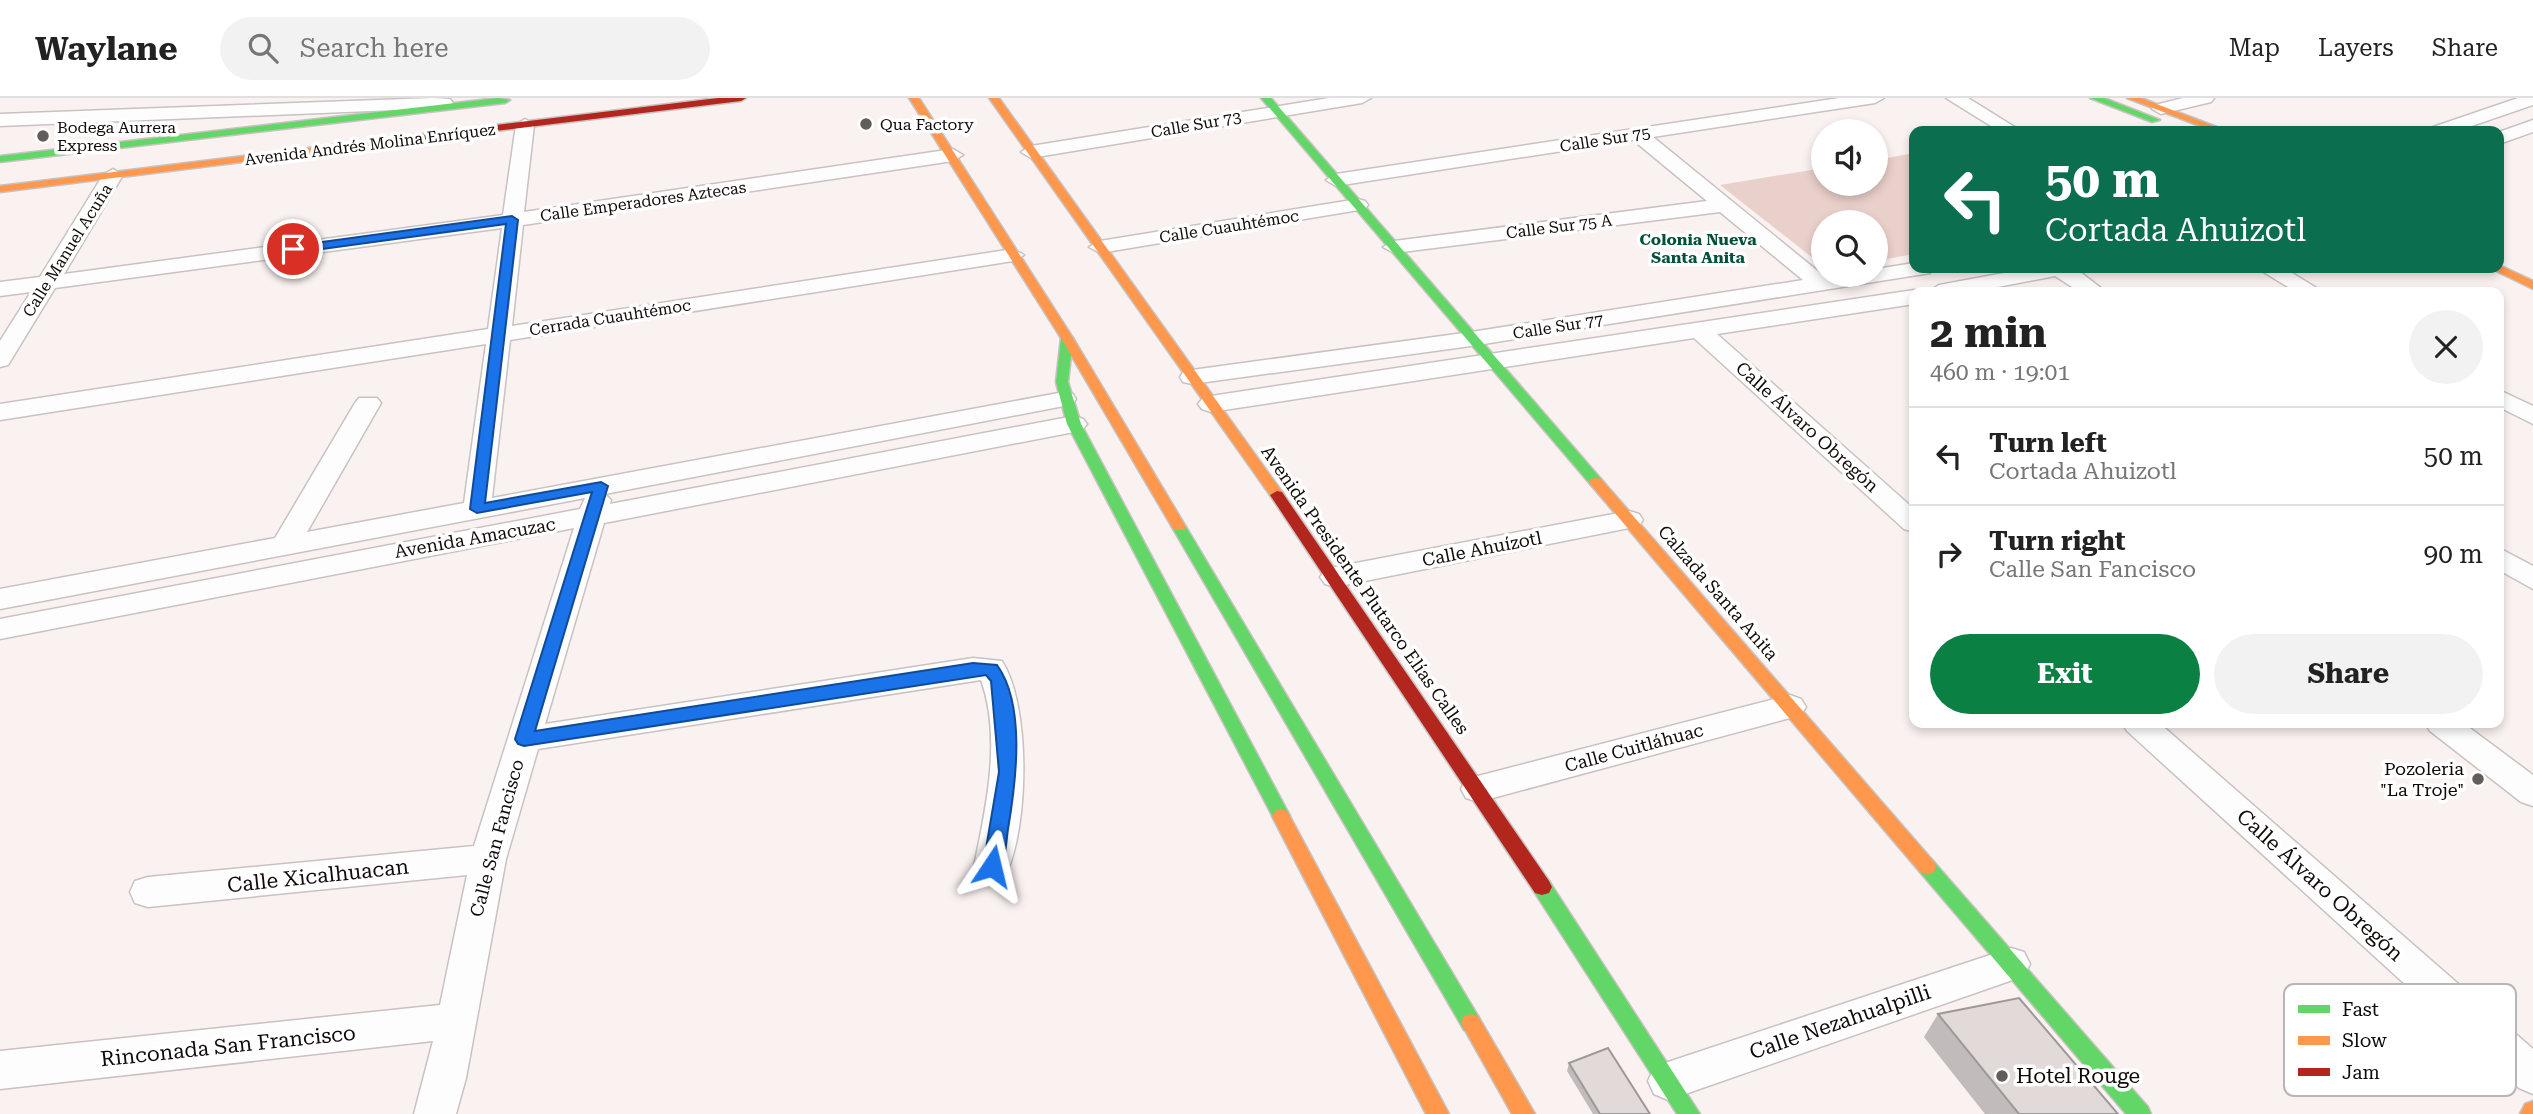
<!DOCTYPE html>
<meta charset="utf-8">
<style>
:root{--surface:#fff;--page:#f2f2f2;--text:#222;--muted:#767676;--line:#e0e0e0;--accent:#0b8043}
body{margin:0;font-family:"Roboto Serif",serif;background:var(--page);color:var(--text);height:100vh;display:flex;flex-direction:column;font-size:26px;white-space:nowrap}
*{box-sizing:border-box;margin:0}
p{font-size:23px;color:var(--muted)}
.icon{flex:none;width:38px;height:38px;fill:none;stroke:currentColor;stroke-width:2;stroke-linecap:round;stroke-linejoin:round}
.map{position:relative;flex:1;overflow:hidden}
.side{position:absolute;left:1909px;top:189px;width:595px;height:441px;display:flex;flex-direction:column;background:var(--surface);border-radius:14px;box-shadow:0 4px 10px #0003}
.side>*{flex:none}
.top-card{position:absolute;left:1909px;top:28px;width:595px;height:147px;border-radius:14px;box-shadow:0 4px 10px #0003;background:#0b6e4f;color:#fff;overflow:hidden}
.controls{position:absolute;left:1811px;top:21px;display:grid;gap:14px}
.controls a{display:grid;place-items:center;width:77px;height:77px;border-radius:50%;background:var(--surface);box-shadow:0 4px 10px #0003;font-size:35px}
.pin{position:absolute;display:grid;place-items:center;width:60px;height:60px;color:#fff;margin:-30px;border:4px solid #fff;border-radius:50%;box-shadow:0 2px 7px #0007}
.me{position:absolute;width:77px;margin:-38px;rotate:10deg;stroke-linejoin:round;filter:drop-shadow(0 0 5px #0008)}
.turn{display:flex;align-items:center;gap:24px;height:147px;padding:0 21px;font-size:32px}
.turn .icon{width:91px;height:91px;stroke-width:2.5}
.turn b{display:block;font-size:49px;line-height:60px}
.round{display:grid;place-items:center;flex:none;width:74px;height:74px;border-radius:37px;background:var(--page)}
.headline{display:flex;align-items:center;justify-content:space-between;height:119px;padding:0 21px}
h1{font-size:42px;font-weight:700;line-height:52px}
.primary-button{display:flex;gap:14px;margin-top:auto;padding:14px 21px}
.primary-button a{flex:1;height:80px;border-radius:42px;background:var(--accent);color:#fff;font-size:28px;font-weight:700;line-height:80px;text-align:center}
.primary-button a+a{background:var(--page);color:var(--text)}
ul{padding:0;list-style:none}
li{display:flex;align-items:center;gap:21px;height:98px;padding:0 21px;border-top:2px solid var(--line)}
li div{flex:1}
li b{display:block;font-size:26px}
li em{font-style:normal}
header{display:flex;align-items:center;gap:42px;box-sizing:border-box;height:98px;padding:0 35px;background:var(--surface);border-bottom:2px solid var(--line)}
header strong{font-size:33px}
nav{display:flex;gap:38px;margin-inline-start:auto;font-size:24px}
.search{width:490px;height:63px;background:var(--page);display:flex;align-items:center;gap:18px;box-sizing:border-box;padding:0 24px;border-radius:38px;color:var(--muted);font-size:26px}
.map>svg:first-child{display:block}
</style>
<header>
<strong>Waylane</strong>
<div class="search"><svg class="icon" aria-label="search" viewBox="0 0 24 24"><circle cx="10" cy="10" r="6"/><path d="M15 15l6 6"/></svg>Search here</div>
<nav><a>Map</a><a>Layers</a><a>Share</a></nav>
</header>
<div class="map">
<svg width="2533" height="1016" viewBox="0 0 2533 1016">
<rect width="100%" height="100%" fill="#faf2f0"/>
<polygon fill="#ead0cb" points="1914,55 1914,156 1876,163 1876,124 1824,124 1823,168 1720,87 1823,70 1824,86 1876,86 1876,62"/>
<g fill="none" stroke-linecap="round" stroke-linejoin="round">
<defs>
<g id="street">
<polygon points="433,0 450,1 453,5 444,10 0,28 0,16"/>
<polygon points="1329,0 1371,0 1362,5 1031,60 1021,54 1031,48"/>
<polygon points="1839,0 1884,0 1875,5 1653,39 1825,179 1876,177 1876,171 1914,165 1914,170 1933,170 1930,175 1471,248 1192,286 1183,284 1180,279 1183,274 1192,272 1471,234 1803,182 1720,114 1394,155 1383,149 1394,143 1707,103 1633,42 1336,88 1326,82 1336,76"/>
<polygon points="1946,0 1968,0 2021,33 1999,33"/>
<polygon points="2183,0 2214,0 2211,4 2161,16 2152,11 2155,7"/>
<polygon points="2518,0 2533,0 2533,7 2457,33 2431,33 2433,29"/>
<path d="M525,21L534,27L524,114L953,51L963,57L953,63L523,127L512,228L1013,151L1024,157L1013,163L510,242L492,400L1064,294L1073,296L1076,301L1073,306L1064,308L605,396L611,402L610,406L1074,318L1083,321L1087,326L1083,331L1074,334L604,425L545,626L973,560L1002,563C1031,608 1029,731 1005,778L992,782L979,778L974,768C986,710 1002,640 981,582L538,651L506,761L466,980L456,1016H414L433,943L0,991V953L440,907L467,777L148,809L135,805L130,794L135,783L148,779L474,748L574,430L0,541V521L580,411L585,400L0,511V491L275,440L355,305L359,300H377L381,305L307,434L464,405L486,246L0,322V306L488,231L502,130L55,190L8,267L0,269V243L31,194L0,198V184L40,179L103,77L113,71L123,77L64,176L503,117L516,27Z"/>
<polygon points="2533,22 2533,34 2499,46 2499,34"/>
<polygon points="1358,101 1365,103 1368,107 1365,111 1100,155 1089,149 1100,143"/>
<polygon points="2031,170 2075,170 2106,194 2080,194 2055,178 1972,194 1928,194 1939,187"/>
<polygon points="2257,170 2284,170 2323,194 2296,194"/>
<polygon points="1914,192 1922,194 1914,194 1914,206 1717,236 1914,411 1914,434 1904,431 1694,240 1211,314 1202,311 1198,306 1202,301 1211,298"/>
<polygon points="2499,292 2533,308 2533,326 2499,309"/>
<polygon points="1629,413 1639,416 1643,422 1639,428 1335,489 1325,486 1320,479 1325,472 1335,469"/>
<polygon points="2499,450 2533,468 2533,491 2499,472"/>
<polygon points="1790,597 1801,601 1806,609 1801,617 1478,704 1466,700 1461,691 1466,682 1478,678"/>
<polygon points="2122,625 2159,625 2533,951 2533,996 2519,990 2127,633"/>
<polygon points="2425,625 2463,625 2533,677 2533,708 2521,704 2430,633"/>
<polygon points="2011,850 2024,854 2030,866 2024,878 1668,1002 1654,996 1648,983 1654,970 1668,964"/>
</g>
<g id="fast">
<polygon points="498,0 510,2 505,5 0,64 0,58"/>
<polygon points="1261,0 1271,0 1601,381 1603,384 1601,387 1591,387"/>
<polygon points="2090,0 2104,0 2160,22 2152,24"/>
<polygon points="1067,236 1073,240 1068,284 1081,326 1290,718 1287,723 1281,725 1275,723 1067,326 1056,284 1061,240"/>
<polygon points="1179,424 1186,429 1478,918 1481,925 1478,932 1471,934 1464,932 1172,429"/>
<polygon points="1927,761 1934,764 2148,1009 2151,1016 2126,1016 1920,774 1918,769 1920,764"/>
<polygon points="1542,781 1549,783 1700,1016 1677,1016 1535,795 1532,789 1535,783"/>
</g>
<g id="slow">
<polygon points="909,0 919,0 1073,240 1186,429 1184,432 1174,432 1172,429 1061,240"/>
<polygon points="989,0 999,0 1282,394 1284,397 1282,400 1272,400"/>
<polygon points="2127,0 2141,0 2227,33 2213,33"/>
<polygon points="406,38 410,39 410,43 0,94 0,88"/>
<polygon points="2499,167 2533,183 2533,191 2490,170 2499,170"/>
<polygon points="1596,380 1601,381 1934,764 1936,769 1934,774 1927,777 1920,774 1591,387 1589,384 1591,381"/>
<polygon points="1281,711 1287,713 1449,1016 1426,1016 1272,718 1275,713"/>
<polygon points="1471,916 1478,918 1535,1016 1512,1016 1461,925 1464,918"/>
<polygon points="2533,1003 2533,1016 2520,1016 2525,1006"/>
</g>
<g id="jam">
<polygon points="718,0 746,0 741,3 406,44 401,41 406,38"/>
<polygon points="1277,393 1282,394 1549,783 1552,789 1549,795 1542,797 1535,795 1270,397"/>
</g>
</defs>
<use href="#street" stroke="#c8c2c1" stroke-width="3"/>
<use href="#fast" stroke="#c8c2c1" stroke-width="3"/>
<use href="#slow" stroke="#c8c2c1" stroke-width="3"/>
<use href="#jam" stroke="#c8c2c1" stroke-width="3"/>
<use href="#street" fill="#fefdfd" fill-rule="evenodd"/>
<use href="#fast" fill="#63d668" fill-rule="evenodd"/>
<use href="#slow" fill="#ff974d" fill-rule="evenodd"/>
<use href="#jam" fill="#b3261e" fill-rule="evenodd"/>
</g>
<g fill="#c2bbbb">
<polygon points="1938,916 2118,1016 1985,1016 1924,939"/>
<polygon points="1569,965 1650,1016 1593,1016 1567,973"/>
</g>
<g fill="#e1dad9" stroke="#9e9998" stroke-width="2">
<polygon points="2019,900 2118,1016 2019,1016 1938,916"/>
<polygon points="1608,950 1650,1016 1600,1016 1569,965"/>
</g>
<path fill="#1a73e8" stroke="#114b97" stroke-width="2" d="M512,118L518,122L485,405L601,384L608,388L535,633L973,565L997,567C1026,607 1016,684 1008,731C1006,744 1006,761 999,773H986L983,768L999,674L991,583L986,577L524,648L518,646L515,641L592,394L477,415L470,411L506,126L293,155L287,151L293,148Z"/>
<g fill="#625c5a" stroke="#fff" stroke-width="2.5">
<circle cx="866" cy="26" r="7"/>
<circle cx="43" cy="38" r="7"/>
<circle cx="2478" cy="681" r="7"/>
<circle cx="2002" cy="978" r="7"/>
</g>
<g text-anchor="middle" stroke-width="7" stroke-linejoin="round" paint-order="stroke">
<g font-size="16" fill="#100b0a" stroke="#fff" text-anchor="start">
<text x="880" y="32">Qua Factory</text>
<text x="57" y="35">Bodega Aurrera<tspan x="57" dy="18">Express</tspan></text>
</g>
<g font-size="16" fill="#100b0a" stroke="#fff">
<text transform="translate(1196 26) rotate(-10)" y="6">Calle Sur 73</text>
<text transform="translate(1605 41) rotate(-9)" y="6">Calle Sur 75</text>
<text transform="translate(370 46) rotate(-7)" y="6">Avenida Andrés Molina Enríquez</text>
<text transform="translate(643 103) rotate(-8)" y="6">Calle Emperadores Aztecas</text>
<text transform="translate(1229 128) rotate(-9)" y="6">Calle Cuauhtémoc</text>
<text transform="translate(1559 128) rotate(-7)" y="6">Calle Sur 75 A</text>
<text transform="translate(67 152) rotate(-58)" y="6">Calle Manuel Acuña</text>
<text transform="translate(610 219) rotate(-9)" y="6">Cerrada Cuauhtémoc</text>
<text transform="translate(1558 228) rotate(-9)" y="6">Calle Sur 77</text>
</g>
<g font-size="16" font-weight="bold" fill="#055138" stroke="#fff">
<text x="1698" y="147">Colonia Nueva<tspan x="1698" dy="18">Santa Anita</tspan></text>
</g>
<g font-size="18" fill="#100b0a" stroke="#fff">
<text transform="translate(1807 329) rotate(42)" y="6">Calle Álvaro Obregón</text>
<text transform="translate(475 440) rotate(-10)" y="6">Avenida Amacuzac</text>
<text transform="translate(1482 451) rotate(-11)" y="6">Calle Ahuízotl</text>
<text transform="translate(1365 492) rotate(55)" y="6">Avenida Presidente Plutarco Elías Calles</text>
<text transform="translate(1718 495) rotate(49)" y="6">Calzada Santa Anita</text>
<text transform="translate(1634 650) rotate(-15)" y="6">Calle Cuitláhuac</text>
<text transform="translate(497 740) rotate(-75)" y="6">Calle San Fancisco</text>
</g>
<g font-size="18" fill="#100b0a" stroke="#fff" text-anchor="end">
<text x="2464" y="677">Pozoleria<tspan x="2464" dy="21">"La Troje"</tspan></text>
</g>
<g font-size="21" fill="#100b0a" stroke="#fff">
<text transform="translate(318 778) rotate(-6)" y="7">Calle Xicalhuacan</text>
<text transform="translate(2320 787) rotate(42)" y="7">Calle Álvaro Obregón</text>
<text transform="translate(1840 924) rotate(-19)" y="7">Calle Nezahualpilli</text>
<text transform="translate(228 948) rotate(-6)" y="7">Rinconada San Francisco</text>
</g>
<g font-size="21" fill="#100b0a" stroke="#fff" text-anchor="start">
<text x="2016" y="985">Hotel Rouge</text>
</g>
</g>
<rect x="2284" y="886" width="232" height="112" rx="10" fill="#fff" stroke="#b7b6b6" stroke-width="2"/>
<rect x="2298" y="907" width="32" height="8" fill="#63d668"/>
<rect x="2298" y="938" width="32" height="9" fill="#ff974d"/>
<rect x="2298" y="970" width="32" height="8" fill="#b3261e"/>
<g font-size="19" fill="#100b0a">
<text x="2342" y="918">Fast</text>
<text x="2342" y="949">Slow</text>
<text x="2342" y="981">Jam</text>
</g>
</svg>
<div class="controls">
<a><svg class="icon" aria-label="sound" viewBox="0 0 24 24"><path d="M4 9h4l5-4v14l-5-4H4zM17 9q2 3 0 6"/></svg></a>
<a><svg class="icon" aria-label="search" viewBox="0 0 24 24"><circle cx="10" cy="10" r="6"/><path d="M15 15l6 6"/></svg></a>
</div>
<div class="pin" style="left:293px;top:151px;background:#d93025"><svg class="icon" aria-label="arrive" viewBox="0 0 24 24"><path d="M6 21V4h12l-3 4 3 4H6"/></svg></div>
<svg class="me" style="left:992px;top:768px" viewBox="-20 -20 40 40"><path d="M0-17L14 15 0 8-14 15z" fill="#1a73e8" stroke="#fff" stroke-width="4"/></svg>
<div class="top-card">
<div class="turn"><svg class="icon" aria-label="left" viewBox="0 0 24 24"><path d="M17 20v-9H6M10 6l-5 5 5 5"/></svg><div><b>50 m</b>Cortada Ahuizotl</div></div>
</div>
<section class="side">
<div class="headline"><div><h1>2 min</h1><p>460 m · 19:01</p></div><a class="round"><svg class="icon" aria-label="close" viewBox="0 0 24 24"><path d="M6 6l12 12M18 6L6 18"/></svg></a></div>
<ul>
<li><svg class="icon" aria-label="left" viewBox="0 0 24 24"><path d="M17 20v-9H6M10 6l-5 5 5 5"/></svg><div><b>Turn left</b><p>Cortada Ahuizotl</p></div><em>50 m</em></li>
<li><svg class="icon" aria-label="right" viewBox="0 0 24 24"><path d="M7 20v-9h11M14 6l5 5-5 5"/></svg><div><b>Turn right</b><p>Calle San Fancisco</p></div><em>90 m</em></li>
</ul>
<div class="primary-button"><a>Exit</a><a>Share</a></div>
</section>
</div>
